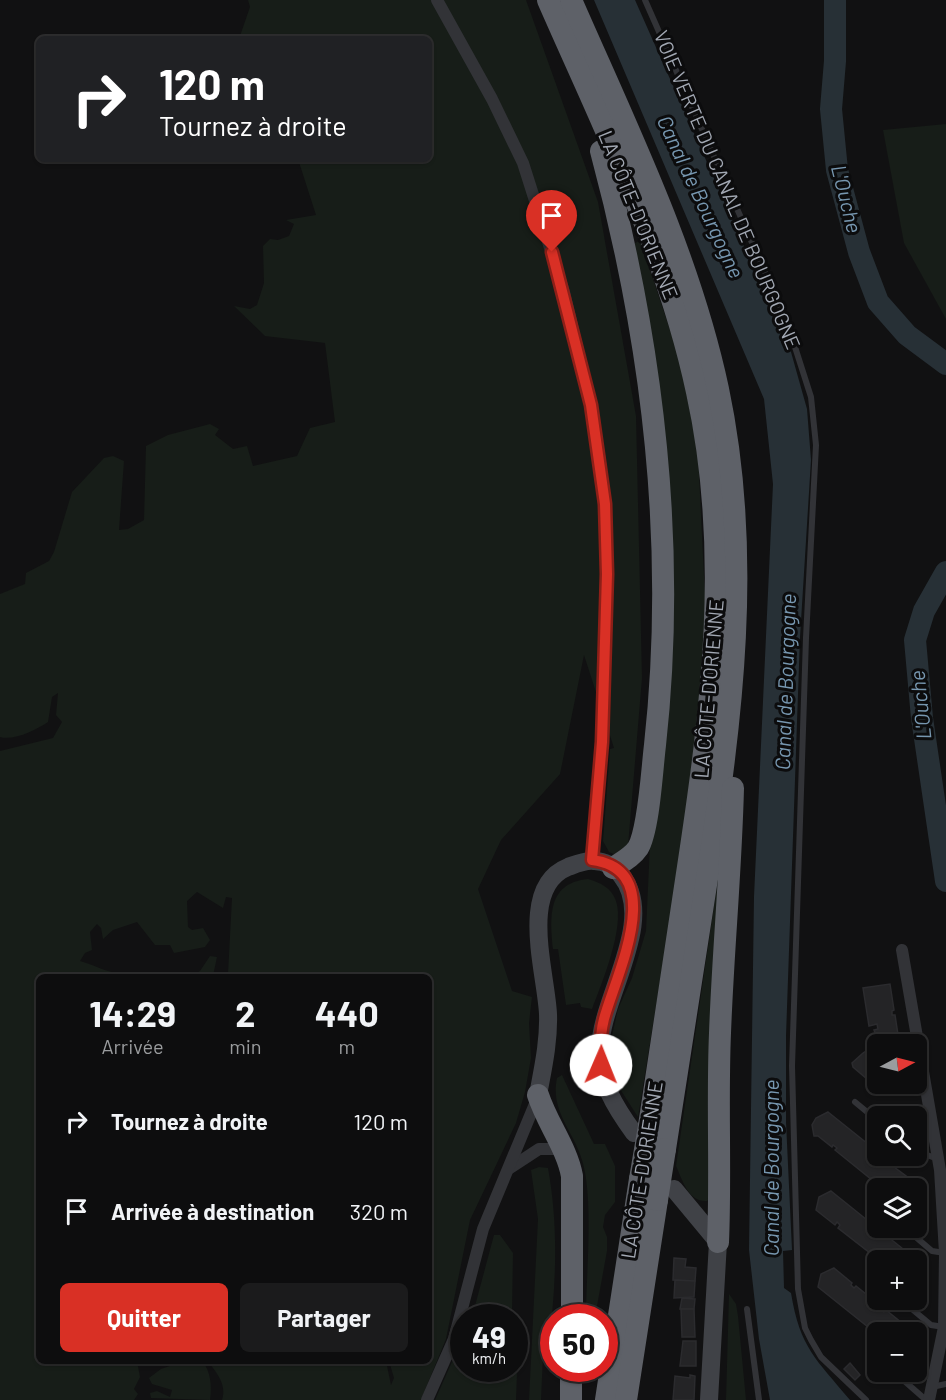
<!DOCTYPE html>
<html lang="fr">
<meta charset="utf-8">
<style>
:root{--surface:#0d0d0e;--page:#1b1b1c;--text:#f1f3f6;--muted:#9a9c9e;--line:#2d2d2e;--accent:#d93025}
body{margin:0;font-family:Barlow,sans-serif;background:var(--page);color:var(--text);height:100vh;display:flex;flex-direction:column;font-size:22px;white-space:nowrap}
*{box-sizing:border-box;margin:0}
p{font-size:20px;color:var(--muted)}
.icon{flex:none;width:33px;height:33px;fill:none;stroke:currentColor;stroke-width:2;stroke-linecap:round;stroke-linejoin:round}
.map{position:relative;flex:1;overflow:hidden}
.panel{position:absolute;left:36px;top:974px;width:396px;height:390px;display:flex;flex-direction:column;background:var(--surface);border-radius:9px;box-shadow:0 2px 4px #0004,0 0 0 2px var(--line)}
.panel>*{flex:none}
.guide{position:absolute;left:36px;top:36px;width:396px;height:126px;border-radius:9px;box-shadow:0 2px 4px #0004,0 0 0 2px var(--line);background:#202124;color:#fff;overflow:hidden}
.needle{width:39px;rotate:83deg}
.tools{position:absolute;left:867px;top:1034px;display:grid;gap:12px}
.tools a{display:grid;place-items:center;width:60px;height:60px;border-radius:9px;background:var(--surface);box-shadow:0 2px 4px #0004,0 0 0 2px var(--line);font-size:30px}
.speed{position:absolute;left:450px;top:1304px;display:flex;gap:12px;font-size:30px;font-weight:700;text-align:center}
.speed>*{display:grid;place-content:center;width:78px;height:78px;border-radius:50%;background:var(--surface);box-shadow:0 2px 4px #0004,0 0 0 2px var(--line);line-height:1}
.speed small{font-size:15px;font-weight:400}
.speed .limit{border:9px solid #d22;background:#fff;color:#111}
.pin{position:absolute;display:grid;place-items:center;width:51px;height:51px;color:#fff;margin:-62px -26px;border-radius:50% 50% 50% 0;rotate:-45deg;box-shadow:0 0 6px #0007}
.pin .icon{rotate:45deg}
.me{position:absolute;width:66px;margin:-33px;rotate:1deg;stroke-linejoin:round;filter:drop-shadow(0 0 4px #0008)}
.turn{display:flex;align-items:center;gap:21px;height:126px;padding:0 24px;font-size:27px}
.turn .icon{width:78px;height:78px;stroke-width:2.5}
.turn b{display:block;font-size:42px;line-height:51px}
.eta{display:flex;justify-content:space-evenly;align-items:center;height:102px;text-align:center}
.eta b{font-size:36px;font-weight:700;line-height:42px}
.primary-button{display:flex;gap:12px;margin-top:auto;padding:12px 24px}
.primary-button a{flex:1;height:69px;border-radius:9px;background:var(--accent);color:#fff;font-size:24px;font-weight:700;line-height:69px;text-align:center}
.primary-button a+a{background:var(--page);color:var(--text)}
ul{padding:0;list-style:none}
li{display:flex;align-items:center;gap:18px;height:90px;padding:0 24px}
li div{flex:1}
li b{display:block;font-size:22px}
li em{font-style:normal}
.map>svg:first-child{display:block}
</style>
<div class="map">
<svg width="946" height="1400" viewBox="0 0 946 1400">
<rect width="100%" height="100%" fill="#111112"/>
<g fill="#171d18">
<path d="M248,0H526L598,202L636,416L642,678L628,846L618,856L609,852L603,841L610,749L614,748L584,655L560,774L501,840L478,889L512,991L532,997L529,1023L531,1058L525,1092L516,1123L470,1220L446,1339L421,1400H222C227,1384 217,1374 208,1361H386L391,1385L394,1378L389,1361L429,1360V976H224L228,974L232,898L226,897L223,908L197,892L187,901L188,927L192,930L203,928L210,940L205,947L174,953L170,945H155L137,922L113,930L103,939L101,928L97,924L90,932L92,950L85,953L80,961C95,965 106,973 122,973L124,976H39V1360L137,1361L140,1377L134,1389L138,1394L134,1400H0V751L53,738L62,722L56,715L58,693L52,697L48,722C36,730 14,741 0,737V594L25,584L26,573L49,561L54,552L72,492L104,458L113,456L124,461L119,530L128,529L144,520L146,446L168,435L210,424L219,429L215,435L233,449L247,446L253,466L297,456L310,428L335,422L325,343L265,336L234,306L250,309L257,305L264,283L263,246L270,239L278,240L289,236L294,224L286,220L316,215L298,159H429V39H243L240,36L250,7Z"/>
<polygon points="946,124 946,319 904,243 883,130"/>
<polygon points="640,240 681,363 698,453 707,638 681,852 638,1117 613,1078 609,1049 618,1009 632,978 646,931 650,844 667,671 634,244"/>
<path d="M718,878L712,1196L707,1201C688,1202 683,1181 676,1166Z"/>
<path d="M588,879C599,882 612,888 616,901C625,927 602,983 592,1009L581,1007L580,1003L566,1005L558,949H553C550,917 547,883 588,879Z"/>
<polygon points="210,956 217,957 213,976 191,976 200,971"/>
<path d="M562,1075L594,1144H605L615,1166V1202L605,1215L603,1227L607,1237V1251L595,1317H586C586,1274 594,1198 582,1160C573,1130 550,1111 557,1078Z"/>
<path d="M539,1167L548,1168C559,1228 556,1289 548,1350L543,1355L541,1400H529L538,1219L531,1170Z"/>
<polygon points="494,1235 500,1235 513,1253 512,1312 519,1319 516,1400 435,1400 463,1337 464,1368 514,1368 514,1317 472,1317"/>
<polygon points="729,1294 736,1304 738,1316 746,1400 726,1400"/>
<path d="M184,1361H202C211,1371 212,1387 210,1400L151,1398L150,1393L157,1391L170,1397L172,1390L152,1384L149,1378L161,1369Z"/>
</g>
<path fill="#273036" d="M594,0H635L791,352L807,409L811,460L800,637L786,1036V1122L792,1250L783,1251L784,1288L791,1293C800,1348 816,1359 850,1400H770L759,1339L749,1250L754,897L773,484L764,399Z"/>
<g fill="none" stroke-linecap="round" stroke-linejoin="round">
<g stroke="#273036" stroke-width="22">
<polyline points="835,0 835,61 831,109 837,170 859,252 878,302 907,335 946,364"/>
<polyline points="946,572 924,611 915,640 922,718 946,881"/>
</g>
</g>
<g fill="#242426" stroke="#2b2b2e" stroke-width="1.5">
<polygon points="890,984 894,1010 892,1011 892,1015 895,1015 899,1041 909,1039 909,1044 878,1044 878,1068 867,1079 853,1067 852,1063 863,1053 879,1043 874,1030 878,1029 877,1024 869,1026 863,988"/>
<polygon points="828,1112 878,1152 878,1155 921,1187 916,1192 916,1188 882,1188 835,1150 837,1148 833,1145 832,1147 818,1136 814,1136 812,1125 816,1118"/>
<polygon points="831,1191 923,1265 917,1272 923,1276 922,1280 916,1279 916,1260 879,1260 838,1228 840,1225 837,1222 835,1225 816,1210 819,1197"/>
<polygon points="674,1258 686,1259 685,1267 696,1268 695,1281 673,1280"/>
<polygon points="834,1268 852,1283 851,1285 854,1288 856,1286 882,1307 884,1312 886,1310 913,1332 878,1332 878,1335 818,1287 821,1274"/>
<polygon points="675,1280 695,1281 694,1297 674,1298"/>
<polygon points="682,1298 695,1299 694,1309 680,1309"/>
<polygon points="681,1309 694,1309 695,1337 682,1337"/>
<polygon points="916,1338 926,1342 920,1349 925,1353 924,1358 916,1354"/>
<polygon points="683,1341 696,1341 696,1366 680,1366"/>
<polygon points="850,1363 860,1375 855,1380 844,1369"/>
<polygon points="690,1375 695,1376 694,1400 673,1400 675,1376 690,1378"/>
</g>
<g fill="none" stroke-linecap="round" stroke-linejoin="round">
<g stroke="#323337" stroke-width="6">
<polyline points="645,0 787,322 811,397 816,445 806,638 792,1066 798,1289 805,1328 811,1340 821,1357 866,1400"/>
<polyline points="855,1102 878,1121"/>
<polyline points="916,1151 938,1159"/>
<polyline points="904,1227 932,1251 945,1253"/>
<polyline points="900,1299 931,1325 944,1327"/>
<polyline points="747,1309 759,1400"/>
<polyline points="893,1371 926,1400"/>
<polyline points="932,1387 946,1384"/>
</g>
<g stroke="#323337" stroke-width="12">
<polyline points="437,0 492,99 523,163 564,292 591,405 600,461 607,539 601,765 592,860"/>
<polyline points="902,950 940,1170 945,1253 944,1327 929,1400"/>
<polyline points="510,1168 539,1149 562,1149"/>
<polyline points="427,1400 454,1339 483,1229 537,1099"/>
</g>
<g stroke="#404247" stroke-width="18">
<path d="M538,1095C543,1068 549,1041 548,1014C546,972 518,887 568,867C576,864 585,860 594,861C605,861 615,867 621,875C658,921 600,998 600,1050C600,1083 615,1107 634,1133"/>
<polyline points="674,1189 718,1242 709,1400"/>
</g>
<g stroke="#5e6168" stroke-width="22">
<path d="M548,0C604,128 668,255 697,392C732,551 712,708 688,867C675,953 662,1040 649,1126"/>
<path d="M571,0C626,126 689,253 718,389C753,555 732,719 706,885C692,973 678,1061 665,1149"/>
<path d="M601,151C653,344 677,545 655,745C652,769 649,829 638,848C632,857 622,862 613,868"/>
<path d="M538,1095C547,1123 567,1148 572,1176V1317"/>
<path d="M718,1242C721,1173 717,1103 720,1033C723,951 731,870 733,788"/>
<polyline points="571,1400 571,1368"/>
<polyline points="606,1400 640,1179"/>
<polyline points="626,1400 657,1200"/>
</g>
<g stroke="#5e6168" stroke-width="22">
<polyline points="640,1179 649,1126"/>
<polyline points="657,1200 665,1149"/>
</g>
</g>
<g fill="none" stroke-linecap="round" stroke-linejoin="round">
<defs>
<path id="route" d="M552,252L591,405L605,504L607,574L602,742L592,860C670,870 615,977 604,1019C600,1034 600,1049 601,1065"/>
</defs>
<use href="#route" stroke="#8d1f18" stroke-width="15"/>
<use href="#route" stroke="#d93025" stroke-width="10"/>
</g>
<g text-anchor="middle" stroke-width="6" stroke-linejoin="round" paint-order="stroke">
<g font-size="20" fill="#a2a8b3" stroke="#0c0c0d">
<text transform="translate(727 190) rotate(67)" y="7">VOIE VERTE DU CANAL DE BOURGOGNE</text>
<text transform="translate(638 215) rotate(68)" y="7">LA CÔTE-D'ORIENNE</text>
<text transform="translate(709 689) rotate(-85)" y="7">LA CÔTE-D'ORIENNE</text>
<text transform="translate(642 1170) rotate(-81)" y="7">LA CÔTE-D'ORIENNE</text>
</g>
<g font-size="21" font-style="italic" fill="#7797b0" stroke="#0c0c0d">
<text transform="translate(700 197) rotate(65)" y="7">Canal de Bourgogne</text>
<text transform="translate(846 199) rotate(76)" y="7">L'Ouche</text>
<text transform="translate(786 682) rotate(-88)" y="7">Canal de Bourgogne</text>
<text transform="translate(921 705) rotate(-96)" y="7">L'Ouche</text>
<text transform="translate(772 1168) rotate(-90)" y="7">Canal de Bourgogne</text>
</g>
</g>
</svg>
<div class="tools">
<a><svg class="needle" viewBox="-14 -14 28 28"><path d="M0-13l5 13h-10z" fill="#e53935"/><path d="M0 13l5-13h-10z" fill="#9a9c9e"/></svg></a>
<a><svg class="icon" aria-label="search" viewBox="0 0 24 24"><circle cx="10" cy="10" r="6"/><path d="M15 15l6 6"/></svg></a>
<a><svg class="icon" aria-label="layers" viewBox="0 0 24 24"><path d="M12 4l9 5-9 5-9-5zM3 14l9 5 9-5"/></svg></a>
<a>+</a>
<a>−</a>
</div>
<div class="speed"><div>49<small>km/h</small></div><div class="limit">50</div></div>
<div class="pin" style="left:552px;top:252px;background:#d93025"><svg class="icon" aria-label="arrive" viewBox="0 0 24 24"><path d="M6 21V4h12l-3 4 3 4H6"/></svg></div>
<svg class="me" style="left:601px;top:1065px" viewBox="-20 -20 40 40"><circle r="19" fill="#fff"/><path d="M0-13L10 11 0 6-10 11z" fill="#d93025"/></svg>
<div class="guide">
<div class="turn"><svg class="icon" aria-label="right" viewBox="0 0 24 24"><path d="M7 20v-9h11M14 6l5 5-5 5"/></svg><div><b>120 m</b>Tournez à droite</div></div>
</div>
<section class="panel">
<div class="eta">
<div><b>14:29</b><p>Arrivée</p></div>
<div><b>2</b><p>min</p></div>
<div><b>440</b><p>m</p></div>
</div>
<ul>
<li><svg class="icon" aria-label="right" viewBox="0 0 24 24"><path d="M7 20v-9h11M14 6l5 5-5 5"/></svg><div><b>Tournez à droite</b></div><em>120 m</em></li>
<li><svg class="icon" aria-label="arrive" viewBox="0 0 24 24"><path d="M6 21V4h12l-3 4 3 4H6"/></svg><div><b>Arrivée à destination</b></div><em>320 m</em></li>
</ul>
<div class="primary-button"><a>Quitter</a><a>Partager</a></div>
</section>
</div>
